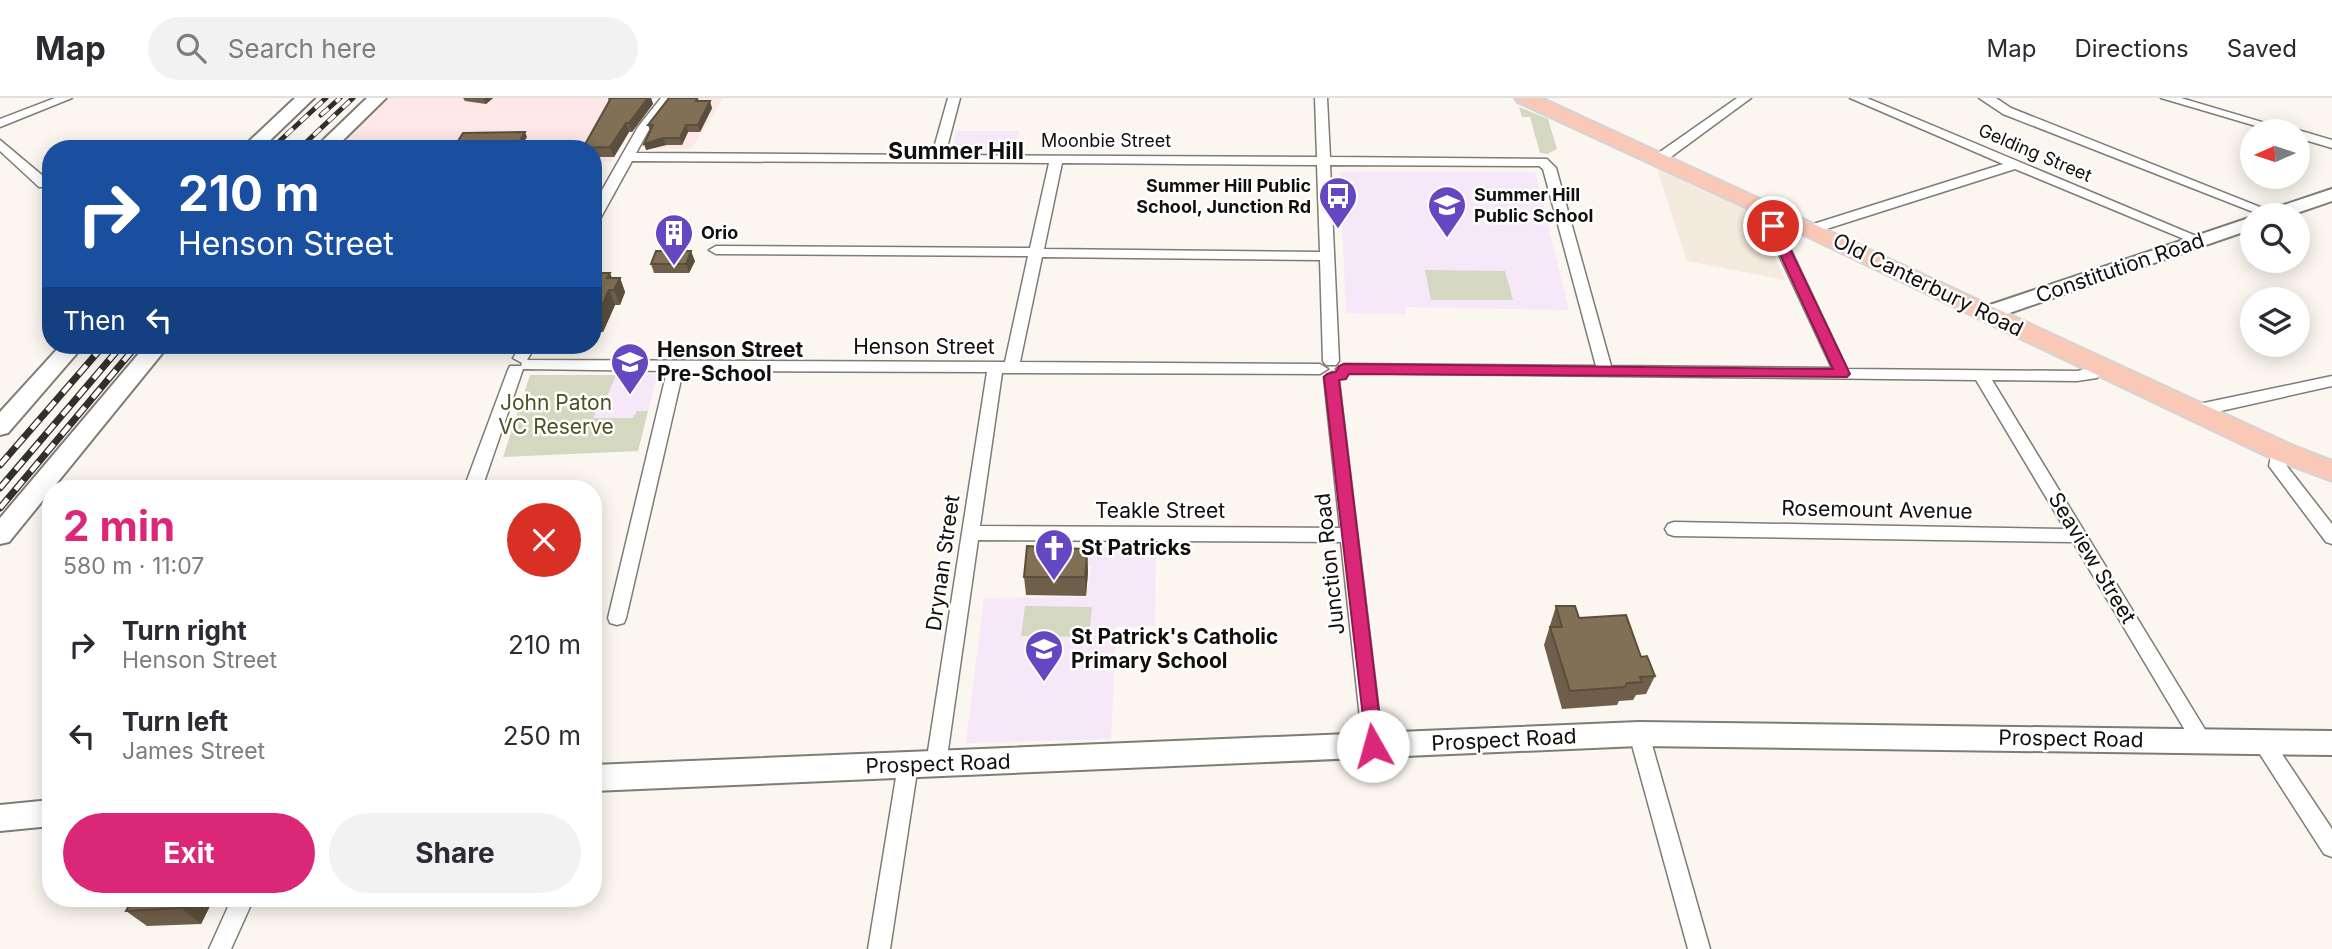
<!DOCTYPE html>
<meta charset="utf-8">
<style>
:root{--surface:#fff;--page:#f2f2f3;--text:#2b2b33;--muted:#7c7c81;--line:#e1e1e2;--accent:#db2777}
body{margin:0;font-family:Inter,sans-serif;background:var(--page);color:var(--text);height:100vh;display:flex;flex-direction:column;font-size:26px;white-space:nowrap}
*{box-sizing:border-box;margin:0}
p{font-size:23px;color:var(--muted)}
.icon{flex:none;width:38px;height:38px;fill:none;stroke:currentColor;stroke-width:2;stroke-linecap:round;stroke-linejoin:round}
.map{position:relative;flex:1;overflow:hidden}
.side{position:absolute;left:42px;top:382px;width:560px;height:427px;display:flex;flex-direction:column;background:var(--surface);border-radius:28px;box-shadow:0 4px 18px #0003}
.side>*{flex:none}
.top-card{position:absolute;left:42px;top:42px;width:560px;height:214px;border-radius:28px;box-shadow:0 4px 18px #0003;background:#1a4fa0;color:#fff;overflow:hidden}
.needle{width:46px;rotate:267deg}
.fabs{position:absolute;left:2240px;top:21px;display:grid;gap:14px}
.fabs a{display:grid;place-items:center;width:70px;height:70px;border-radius:50%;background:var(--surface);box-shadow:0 4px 18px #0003;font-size:35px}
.pin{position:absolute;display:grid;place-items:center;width:60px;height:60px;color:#fff;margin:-30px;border:4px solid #fff;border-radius:50%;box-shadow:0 2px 7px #0007}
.me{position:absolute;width:77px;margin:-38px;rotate:353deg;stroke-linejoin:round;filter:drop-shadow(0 0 5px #0008)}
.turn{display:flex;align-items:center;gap:24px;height:147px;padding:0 21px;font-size:32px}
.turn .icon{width:91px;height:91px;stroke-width:2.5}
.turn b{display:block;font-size:49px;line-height:60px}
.then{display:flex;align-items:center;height:66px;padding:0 21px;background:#0003;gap:14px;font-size:26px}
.round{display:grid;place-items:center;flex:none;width:74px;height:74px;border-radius:37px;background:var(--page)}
.overview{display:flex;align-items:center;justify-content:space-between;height:119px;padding:0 21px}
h1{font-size:42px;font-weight:700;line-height:52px;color:var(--accent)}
.action{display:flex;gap:14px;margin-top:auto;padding:14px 21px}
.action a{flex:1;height:80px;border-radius:42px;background:var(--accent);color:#fff;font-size:28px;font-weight:700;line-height:80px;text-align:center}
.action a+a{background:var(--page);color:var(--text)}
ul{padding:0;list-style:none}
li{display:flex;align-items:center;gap:21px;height:91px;padding:0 21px}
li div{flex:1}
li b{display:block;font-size:26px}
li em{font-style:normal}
header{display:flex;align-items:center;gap:42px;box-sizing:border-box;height:98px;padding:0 35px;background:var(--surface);border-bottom:2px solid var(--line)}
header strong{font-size:33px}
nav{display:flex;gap:38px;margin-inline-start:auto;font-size:24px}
.search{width:490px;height:63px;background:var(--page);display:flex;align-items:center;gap:18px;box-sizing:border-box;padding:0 24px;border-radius:38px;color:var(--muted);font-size:26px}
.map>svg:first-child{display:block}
</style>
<header>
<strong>Map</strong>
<div class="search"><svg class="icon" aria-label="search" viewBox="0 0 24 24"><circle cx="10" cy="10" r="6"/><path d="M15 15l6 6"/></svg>Search here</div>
<nav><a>Map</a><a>Directions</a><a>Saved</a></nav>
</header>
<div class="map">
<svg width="2332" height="851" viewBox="0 0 2332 851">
<rect width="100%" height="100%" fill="#fbf6ef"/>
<g fill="#fde7e7">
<polygon points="390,0 654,0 642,13 611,64 593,64 593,51 337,51"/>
<polygon points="680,0 723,0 691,51 645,51 662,18"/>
</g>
<polygon fill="#f4eadd" points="1657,71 1757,117 1785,182 1687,163"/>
<g fill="#f6e7f9">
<polygon points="957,33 1020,33 1015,53 952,52"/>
<polygon points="1340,74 1535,74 1569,212 1406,209 1406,216 1346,215"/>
<polygon points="657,276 648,313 637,313 634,320 593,321 599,306 604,306 616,277"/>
<polygon points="1060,448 1121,449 1121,453 1156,453 1155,528 1116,529 1111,641 966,645 984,500 1087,499 1091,468 1059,467"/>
</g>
<g fill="#d4d8c0">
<polygon points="1519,9 1548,21 1557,51 1547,56 1540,55 1530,19 1522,19"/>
<polygon points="1425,172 1505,173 1513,202 1431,202"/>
<polygon points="530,277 616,277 604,306 599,306 593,320 633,320 637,313 648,313 638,353 503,359"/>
<polygon points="1025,508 1092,509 1089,539 1021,538"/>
</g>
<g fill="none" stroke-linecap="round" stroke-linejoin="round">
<defs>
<g id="street">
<polygon points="55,0 72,0 0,29 0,21"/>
<path d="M661,0H673L650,30L636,55L932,57L948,0H960L945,57L1317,59L1315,0H1327L1330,59L1547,61L1556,70L1611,268L1832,270L1767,131L1766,125L1776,114H1786L1788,117L1780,126L1781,131L1847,271L2077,273L2086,271L2093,264H2105L2107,268L2097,280L2077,283L1992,282L2212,643L2209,649L2202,652L2195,649L2073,444L1674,438L1668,436L1665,431L1668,426L1674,424L2065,431L1976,282L1338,275L1336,271L1344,266L1596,268L1543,71L1539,68L1330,67L1339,263L1336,267H1326L1323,263L1320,162L1042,159L1020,264L1320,266L1328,271L1320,276L1002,275L980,428L1340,430L1324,279L1332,274L1338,275L1383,648L1380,654L1373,657L1366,654L1363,648L1341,444L978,442L946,666L943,672L936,675L929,672L926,666L987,274L683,273L626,520L624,525L617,527L610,525L608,520L667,273L523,271L482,390H464L508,272L510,268H521L522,265L513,260L521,247H536L527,262L1005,264L1028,158L716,156L709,152L716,148L1030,150L1049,65L632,63L600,121L593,125V108L638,29ZM1062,65L1317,67L1320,154L1044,151Z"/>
<polygon points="1737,0 1751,0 1664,64 1654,64 1654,58"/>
<polygon points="1850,0 1867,0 2208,143 2201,147 2196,146 2015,71 1817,134 1807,134 1807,128 2003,66"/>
<polygon points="1979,0 1996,0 2011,10 2280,117 2261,117 2003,16"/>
<polygon points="2161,0 2181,0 2292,33 2273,33"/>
<polygon points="2298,32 2332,42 2332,50 2298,40 2298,33 2294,33"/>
<polygon points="0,42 49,83 49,89 39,89 0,53"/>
<polygon points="2332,278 2332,288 2194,319 2186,313 2194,307"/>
<polygon points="2280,347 2288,353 2286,367 2332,426 2332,446 2326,444 2269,368 2272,353"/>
<polygon points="1639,627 1646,630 1649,636 1710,851 1688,851 1629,636 1632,630"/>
<polygon points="2263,635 2270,638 2332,731 2332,759 2324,756 2256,650 2253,644 2256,638"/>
<polygon points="908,658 915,661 918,667 890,851 868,851 898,667 901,661"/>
<polygon points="232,800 254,800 231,851 209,851"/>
</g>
<g id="secondary">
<polygon points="295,0 314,0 261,51 241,51"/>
<polygon points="367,0 386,0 334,51 314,51"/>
<polygon points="2332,91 2332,103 2291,117 2263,117 2266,113"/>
<polygon points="2252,119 2252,131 1995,220 1981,220 1978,215 1981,210"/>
<polygon points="61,247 84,247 8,335 0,337 0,314"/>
<polygon points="146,247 169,247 9,444 0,446 0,420"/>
<polygon points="1639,624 2332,633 2332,657 1639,648 593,693 593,667"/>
<polygon points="51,702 51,728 0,733 0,707"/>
</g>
<polygon id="primary" points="1515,0 1541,0 2289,346 2332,363 2332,383 2271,360 1773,122 1518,4"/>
</defs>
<use href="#street" stroke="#7f7b75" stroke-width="3"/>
<use href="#secondary" stroke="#7f7b75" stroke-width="4"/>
<use href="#primary" stroke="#d4d4d4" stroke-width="4"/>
<use href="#street" fill="#fff" fill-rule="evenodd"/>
<use href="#secondary" fill="#fff" fill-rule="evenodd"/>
<use href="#primary" fill="#fac8b6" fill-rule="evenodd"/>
<defs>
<g id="rail-far1">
<polyline points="321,17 340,0"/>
<polyline points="271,51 326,0"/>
<polyline points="299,51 353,0"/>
</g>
<g id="rail">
<polyline points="0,367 104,247"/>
<polyline points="0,390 122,247"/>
<polyline points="0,410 137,247"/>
</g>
</defs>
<use href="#rail-far1" stroke="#322f2d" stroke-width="5"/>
<use href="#rail" stroke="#322f2d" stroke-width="7"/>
<use href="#rail-far1" stroke="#fff" stroke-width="3.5" stroke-dasharray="10" stroke-linecap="butt"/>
<use href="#rail" stroke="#fff" stroke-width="4.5" stroke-dasharray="12" stroke-linecap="butt"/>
</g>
<g fill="#6f5f4a">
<polygon points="463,0 493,0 486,6 465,3"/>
<polygon points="608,0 651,0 653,6 632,34 629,34 614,59 593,59 593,51 583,50 609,4"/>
<polygon points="698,0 699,3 712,10 700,34 688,34 682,47 666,47 646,52 650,33 648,27"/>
<polygon points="695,163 689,175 654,175 651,166"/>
<polygon points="593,175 612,180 620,180 625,194 620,207 615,207 603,234 593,234"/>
<polygon points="1081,451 1082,456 1087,456 1088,474 1086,498 1026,497 1024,479"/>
<polygon points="1556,508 1579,520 1641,559 1655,578 1646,596 1636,597 1633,602 1619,603 1617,607 1562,611 1544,547"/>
<polygon points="133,800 214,800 201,826 147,828 126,813"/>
</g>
<g fill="#5a4e3c">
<polygon points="486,0 493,0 486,6 484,1"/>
<polygon points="643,0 651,0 653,6 632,34 629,25"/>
<polygon points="710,3 712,10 700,34 698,27"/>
<polygon points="626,25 629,34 614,59 610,49"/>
<polygon points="686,27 688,34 682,47 680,40"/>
<polygon points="525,34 527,39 520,51 515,51"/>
<polygon points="663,40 666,47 646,52 644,46"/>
<polygon points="691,153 695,163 689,175 686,166"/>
<polygon points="610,175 616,189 620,180 625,194 620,207 614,192 607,180"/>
<polygon points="609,192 615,207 603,234 597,219"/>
<polygon points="1087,456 1088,474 1086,498 1085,479"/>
<polygon points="186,800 214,800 201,826 181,810"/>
</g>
<g fill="#816f56" stroke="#5a4e3c" stroke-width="2">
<polygon points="611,0 648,0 629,25 626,25 610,49 583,50"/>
<polygon points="669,0 697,0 696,3 710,3 698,27 686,27 680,40 663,40 644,46 653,27 648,27"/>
<polygon points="525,34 515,51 453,51 463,35"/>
<polygon points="656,153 691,153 686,166 651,166"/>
<polygon points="593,175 610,175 607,180 620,180 614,192 609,192 597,219 593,219"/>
<polygon points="1027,448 1081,451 1081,456 1087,456 1085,479 1024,479"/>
<polygon points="1556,508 1575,508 1579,520 1626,517 1641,559 1647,558 1655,578 1640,579 1642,584 1627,585 1625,589 1570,593 1550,529 1562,529"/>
<polygon points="133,800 186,800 181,810 126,813"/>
</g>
<polygon fill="#db2777" stroke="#8e194d" stroke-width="2" points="1773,124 1779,128 1850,276 1847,279 1349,276 1346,281 1339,282 1383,648 1380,654 1373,656 1367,654 1324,279 1327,276 1336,274 1339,268 1344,266 1833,271 1767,128"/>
<defs>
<symbol id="bus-pin" viewBox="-11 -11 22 30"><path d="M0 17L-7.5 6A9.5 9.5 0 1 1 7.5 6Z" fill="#6548c1" stroke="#fff"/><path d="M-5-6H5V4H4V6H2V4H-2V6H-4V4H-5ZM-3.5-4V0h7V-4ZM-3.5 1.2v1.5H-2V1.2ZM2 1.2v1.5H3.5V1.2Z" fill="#fff"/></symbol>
<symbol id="school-pin" viewBox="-11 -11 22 30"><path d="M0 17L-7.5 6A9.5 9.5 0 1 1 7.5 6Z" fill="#6548c1" stroke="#fff"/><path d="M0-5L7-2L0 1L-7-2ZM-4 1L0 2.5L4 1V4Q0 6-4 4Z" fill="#fff"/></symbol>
<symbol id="building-pin" viewBox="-11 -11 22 30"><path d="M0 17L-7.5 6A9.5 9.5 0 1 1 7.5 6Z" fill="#6548c1" stroke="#fff"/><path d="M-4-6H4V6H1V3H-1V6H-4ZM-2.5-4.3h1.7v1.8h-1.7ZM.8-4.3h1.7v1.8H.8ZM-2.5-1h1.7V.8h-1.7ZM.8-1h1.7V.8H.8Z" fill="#fff"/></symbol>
<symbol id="church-pin" viewBox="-11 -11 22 30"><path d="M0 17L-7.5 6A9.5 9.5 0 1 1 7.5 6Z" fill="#6548c1" stroke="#fff"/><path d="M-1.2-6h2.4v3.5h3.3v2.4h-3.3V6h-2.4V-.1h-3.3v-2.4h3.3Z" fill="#fff"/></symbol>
</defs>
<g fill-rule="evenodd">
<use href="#bus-pin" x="1316" y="76" width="44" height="60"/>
<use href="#school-pin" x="1425" y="85" width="44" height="60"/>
<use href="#building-pin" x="652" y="113" width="44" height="60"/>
<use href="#school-pin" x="608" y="242" width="44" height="60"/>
<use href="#church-pin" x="1032" y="428" width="44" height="60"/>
<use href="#school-pin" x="1022" y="529" width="44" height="60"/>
</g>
<g text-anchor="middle" stroke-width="5" stroke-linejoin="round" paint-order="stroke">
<g font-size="18" fill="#12100e" stroke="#fff">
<text x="1106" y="49">Moonbie Street</text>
<text transform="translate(2035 55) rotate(23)" y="6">Gelding Street</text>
</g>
<g font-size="18" font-weight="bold" fill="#12100e" stroke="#fff" text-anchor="start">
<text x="1311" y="94" text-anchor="end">Summer Hill Public<tspan x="1311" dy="21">School, Junction Rd</tspan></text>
<text x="1474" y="103">Summer Hill<tspan x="1474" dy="21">Public School</tspan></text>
<text x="701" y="141">Orio</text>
</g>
<g font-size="21" fill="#12100e" stroke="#fff">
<text transform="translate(2120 170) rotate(-19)" y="7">Constitution Road</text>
<text transform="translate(1928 187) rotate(26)" y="7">Old Canterbury Road</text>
<text x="924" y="256">Henson Street</text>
<text transform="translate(1877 412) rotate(1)" y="7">Rosemount Avenue</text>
<text x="1160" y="420">Teakle Street</text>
<text transform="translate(2092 460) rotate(59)" y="7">Seaview Street</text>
<text transform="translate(943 465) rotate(-82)" y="7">Drynan Street</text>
<text transform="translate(1330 466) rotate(-96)" y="7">Junction Road</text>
<text transform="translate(2071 641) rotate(1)" y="7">Prospect Road</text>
<text transform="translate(1504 642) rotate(-3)" y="7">Prospect Road</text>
<text transform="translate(938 666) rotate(-2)" y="7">Prospect Road</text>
</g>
<g font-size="21" font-weight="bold" fill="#12100e" stroke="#fff" text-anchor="start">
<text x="657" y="259">Henson Street<tspan x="657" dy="24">Pre-School</tspan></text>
<text x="1081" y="457">St Patricks</text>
<text x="1071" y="546">St Patrick's Catholic<tspan x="1071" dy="24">Primary School</tspan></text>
</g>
<g font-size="21" fill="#4d5220" stroke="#fff">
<text x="556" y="312">John Paton<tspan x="556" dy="24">VC Reserve</tspan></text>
</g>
<g font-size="23" font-weight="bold" fill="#12100e" stroke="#fff">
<text x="956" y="61">Summer Hill</text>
</g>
</g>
</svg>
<div class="fabs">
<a><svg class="needle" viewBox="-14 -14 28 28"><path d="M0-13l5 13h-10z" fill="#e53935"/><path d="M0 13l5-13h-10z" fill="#7c7c81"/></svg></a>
<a><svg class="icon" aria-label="search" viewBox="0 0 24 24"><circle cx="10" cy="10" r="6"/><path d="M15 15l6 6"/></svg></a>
<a><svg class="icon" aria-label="layers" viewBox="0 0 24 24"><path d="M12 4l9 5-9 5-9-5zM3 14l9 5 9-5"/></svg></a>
</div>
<div class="pin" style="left:1773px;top:128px;background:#d93025"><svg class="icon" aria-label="arrive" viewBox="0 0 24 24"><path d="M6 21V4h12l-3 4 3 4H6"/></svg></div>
<svg class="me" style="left:1373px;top:648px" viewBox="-20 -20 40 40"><circle r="19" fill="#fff"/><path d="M0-13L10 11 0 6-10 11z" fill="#db2777"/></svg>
<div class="top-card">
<div class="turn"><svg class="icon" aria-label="right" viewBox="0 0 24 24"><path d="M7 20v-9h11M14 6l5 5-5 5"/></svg><div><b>210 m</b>Henson Street</div></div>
<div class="then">Then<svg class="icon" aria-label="left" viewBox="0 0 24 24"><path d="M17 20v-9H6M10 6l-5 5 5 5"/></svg></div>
</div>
<section class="side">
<div class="overview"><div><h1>2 min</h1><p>580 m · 11:07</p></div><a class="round" style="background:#d93025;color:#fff"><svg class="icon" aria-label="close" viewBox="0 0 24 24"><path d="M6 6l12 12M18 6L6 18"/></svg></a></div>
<ul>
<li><svg class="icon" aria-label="right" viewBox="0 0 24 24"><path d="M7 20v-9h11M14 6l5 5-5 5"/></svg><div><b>Turn right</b><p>Henson Street</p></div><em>210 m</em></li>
<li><svg class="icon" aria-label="left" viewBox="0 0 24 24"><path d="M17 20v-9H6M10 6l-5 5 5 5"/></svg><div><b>Turn left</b><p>James Street</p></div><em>250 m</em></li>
</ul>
<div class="action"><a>Exit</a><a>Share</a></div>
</section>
</div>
